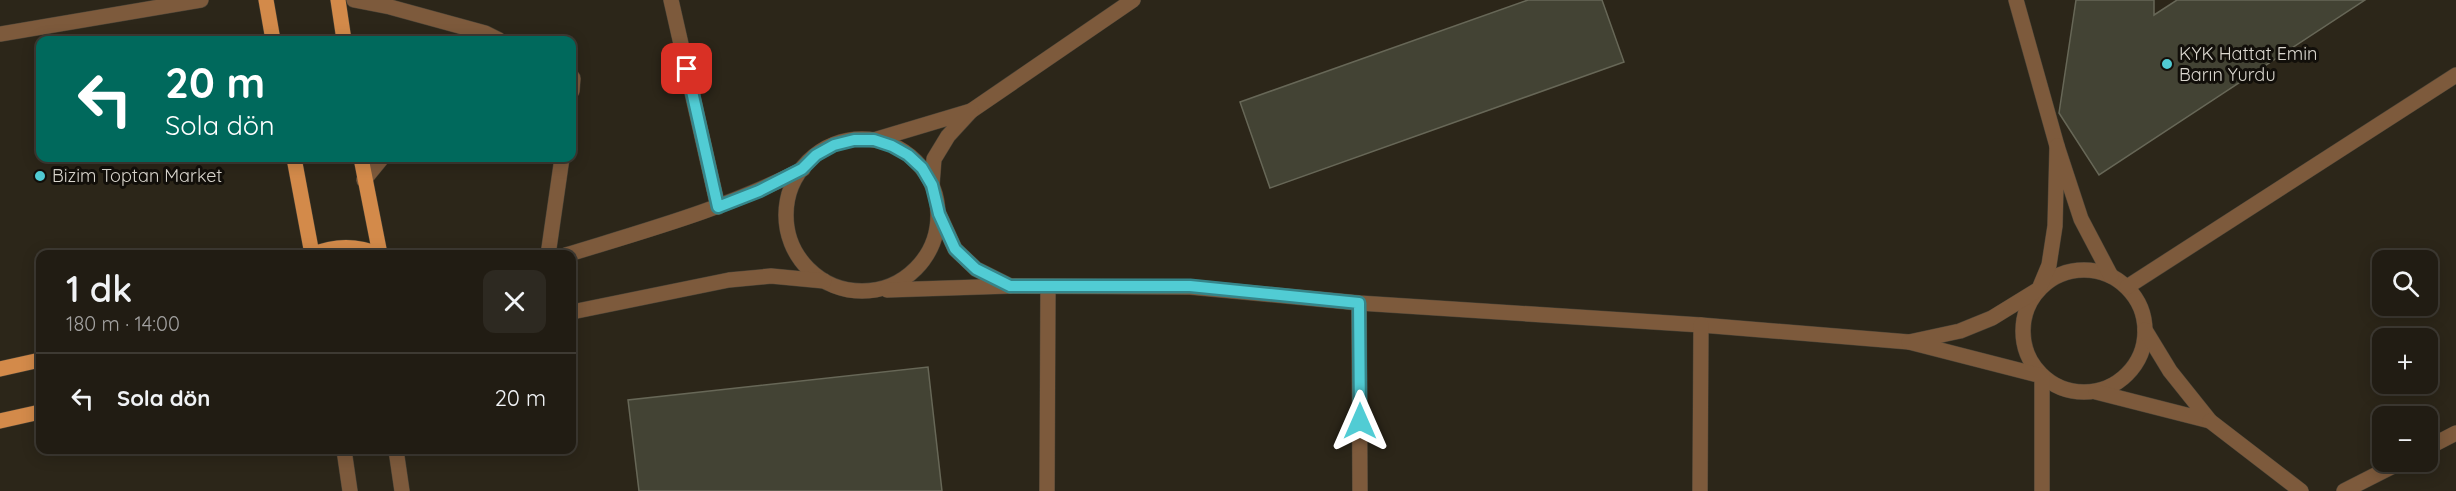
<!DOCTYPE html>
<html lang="tr">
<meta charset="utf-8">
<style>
:root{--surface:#211c13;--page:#2d2921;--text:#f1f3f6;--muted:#a2a1a0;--line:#3e3a33}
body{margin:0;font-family:Quicksand,sans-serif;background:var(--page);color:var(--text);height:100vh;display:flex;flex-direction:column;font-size:22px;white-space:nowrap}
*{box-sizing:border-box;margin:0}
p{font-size:20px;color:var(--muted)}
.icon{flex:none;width:33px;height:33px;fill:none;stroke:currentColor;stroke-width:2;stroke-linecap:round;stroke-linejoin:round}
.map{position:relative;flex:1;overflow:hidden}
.details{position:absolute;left:36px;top:250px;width:540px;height:204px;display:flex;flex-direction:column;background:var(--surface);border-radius:12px;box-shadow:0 3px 15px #0003,0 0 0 2px var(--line)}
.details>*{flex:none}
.guide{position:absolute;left:36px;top:36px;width:540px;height:126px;border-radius:12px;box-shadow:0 3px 15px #0003,0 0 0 2px var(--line);background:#00695c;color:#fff;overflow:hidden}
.fabs{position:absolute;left:2372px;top:250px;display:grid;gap:12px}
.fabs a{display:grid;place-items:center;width:66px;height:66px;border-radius:12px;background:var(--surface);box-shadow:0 3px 15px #0003,0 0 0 2px var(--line);font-size:30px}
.pin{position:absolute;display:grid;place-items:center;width:51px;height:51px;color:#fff;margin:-26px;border-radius:12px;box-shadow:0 3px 9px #0006}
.me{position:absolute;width:66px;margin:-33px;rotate:0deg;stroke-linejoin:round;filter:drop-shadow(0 0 4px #0008)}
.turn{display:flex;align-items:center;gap:21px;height:126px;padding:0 30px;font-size:27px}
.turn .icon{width:78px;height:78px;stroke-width:2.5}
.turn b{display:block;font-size:42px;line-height:51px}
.round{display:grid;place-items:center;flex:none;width:63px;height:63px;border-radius:12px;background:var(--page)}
.summary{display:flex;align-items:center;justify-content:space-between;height:102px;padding:0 30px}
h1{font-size:36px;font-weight:600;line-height:45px}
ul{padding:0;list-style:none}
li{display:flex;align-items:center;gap:18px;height:90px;padding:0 30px;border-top:2px solid var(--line)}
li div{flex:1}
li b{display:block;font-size:22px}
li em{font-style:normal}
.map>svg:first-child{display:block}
</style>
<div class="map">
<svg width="2456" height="491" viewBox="0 0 2456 491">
<rect width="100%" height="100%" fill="#2c2619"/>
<g fill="#434334" stroke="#676757" stroke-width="1.5">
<polygon points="1528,0 1602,0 1624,62 1270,188 1240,102"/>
<polygon points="2076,0 2154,0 2154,15 2177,0 2365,0 2099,175 2059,113"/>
<polygon points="928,367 942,491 639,491 628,400"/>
</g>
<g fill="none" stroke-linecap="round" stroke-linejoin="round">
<defs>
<g id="minor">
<polyline points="354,0 390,7 485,33 499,40"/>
<polyline points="671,0 718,207"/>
<polyline points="2016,0 2057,146"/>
<polyline points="0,34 201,0"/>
<polyline points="572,77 573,78 572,91"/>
<polyline points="971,111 1133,0"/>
<circle cx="862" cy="215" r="76"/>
<polyline points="874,140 971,111 948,136 934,159 932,185"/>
<polyline points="364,180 382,158"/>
<polyline points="548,255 562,158"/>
<path d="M566,255C647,230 728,208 803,169"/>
<circle cx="2084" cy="331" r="61"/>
<polyline points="1010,286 1190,287 1359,303 1701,325 1909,342"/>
<polyline points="2127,287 2456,75"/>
<polyline points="887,290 1010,286 976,269 955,249 939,214"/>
<polyline points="1359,303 1360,491"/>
<polyline points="572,312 729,280 771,276 824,281"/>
<polyline points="2096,392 2210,421 2170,371 2145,330"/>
<polyline points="2210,421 2301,491"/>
<polyline points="2427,448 2456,433"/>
<polyline points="344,450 350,491"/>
<polyline points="396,450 402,491"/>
<polyline points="1047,491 1048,287"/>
<polyline points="1700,491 1701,325"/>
<polyline points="2042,491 2042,376 1909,342 1960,331 1992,318 2039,289 2049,265 2055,226 2057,146 2081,219 2111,276"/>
<polyline points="2344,491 2401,462"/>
</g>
<g id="major">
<polyline points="266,0 273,40"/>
<polyline points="338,0 344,40"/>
<polyline points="294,158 312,254"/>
<polyline points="361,158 380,254"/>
<path d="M311,255C336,245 356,245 381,255"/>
<polyline points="0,369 40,360"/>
<polyline points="0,421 40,412"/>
</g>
</defs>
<use href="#minor" stroke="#484236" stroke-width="16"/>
<use href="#major" stroke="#484236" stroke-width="16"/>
<use href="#minor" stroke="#7d5a3c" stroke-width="15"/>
<use href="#major" stroke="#d38a4a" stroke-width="15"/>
</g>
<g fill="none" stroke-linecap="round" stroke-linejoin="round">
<defs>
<polyline id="route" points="687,69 718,207 759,191 802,169 816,155 834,145 854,140 874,140 892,146 908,155 922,168 932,185 939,214 955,249 976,269 1010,286 1190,286 1359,303 1360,421"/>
</defs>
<use href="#route" stroke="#35858a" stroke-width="15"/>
<use href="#route" stroke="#51ccd4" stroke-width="10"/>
</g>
<g fill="#51ccd4" stroke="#120f0a" stroke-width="2">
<circle cx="2167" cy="64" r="6"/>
<circle cx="40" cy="176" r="6"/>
</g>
<g text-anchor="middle" stroke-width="6" stroke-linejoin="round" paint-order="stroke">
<g font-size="18" fill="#dbd7cf" stroke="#120f0a" text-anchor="start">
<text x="2179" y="60">KYK Hattat Emin<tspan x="2179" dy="21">Barın Yurdu</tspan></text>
<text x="52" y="182">Bizim Toptan Market</text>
</g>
</g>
</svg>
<div class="fabs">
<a><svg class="icon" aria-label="search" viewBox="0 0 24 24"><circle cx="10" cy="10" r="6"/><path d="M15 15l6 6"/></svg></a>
<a>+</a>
<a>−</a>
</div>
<div class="pin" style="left:687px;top:69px;background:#d93025"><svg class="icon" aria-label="arrive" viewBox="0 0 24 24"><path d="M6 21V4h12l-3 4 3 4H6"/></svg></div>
<svg class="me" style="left:1360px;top:421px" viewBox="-20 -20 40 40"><path d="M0-17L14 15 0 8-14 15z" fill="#51ccd4" stroke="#fff" stroke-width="4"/></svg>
<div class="guide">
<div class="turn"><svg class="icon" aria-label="left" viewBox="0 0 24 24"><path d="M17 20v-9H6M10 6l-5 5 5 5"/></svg><div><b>20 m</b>Sola dön</div></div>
</div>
<section class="details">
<div class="summary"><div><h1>1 dk</h1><p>180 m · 14:00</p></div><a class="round"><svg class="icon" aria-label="close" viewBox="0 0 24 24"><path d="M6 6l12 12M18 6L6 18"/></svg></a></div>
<ul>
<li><svg class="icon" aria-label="left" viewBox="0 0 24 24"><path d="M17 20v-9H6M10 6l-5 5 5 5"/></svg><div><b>Sola dön</b></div><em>20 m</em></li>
</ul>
</section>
</div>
